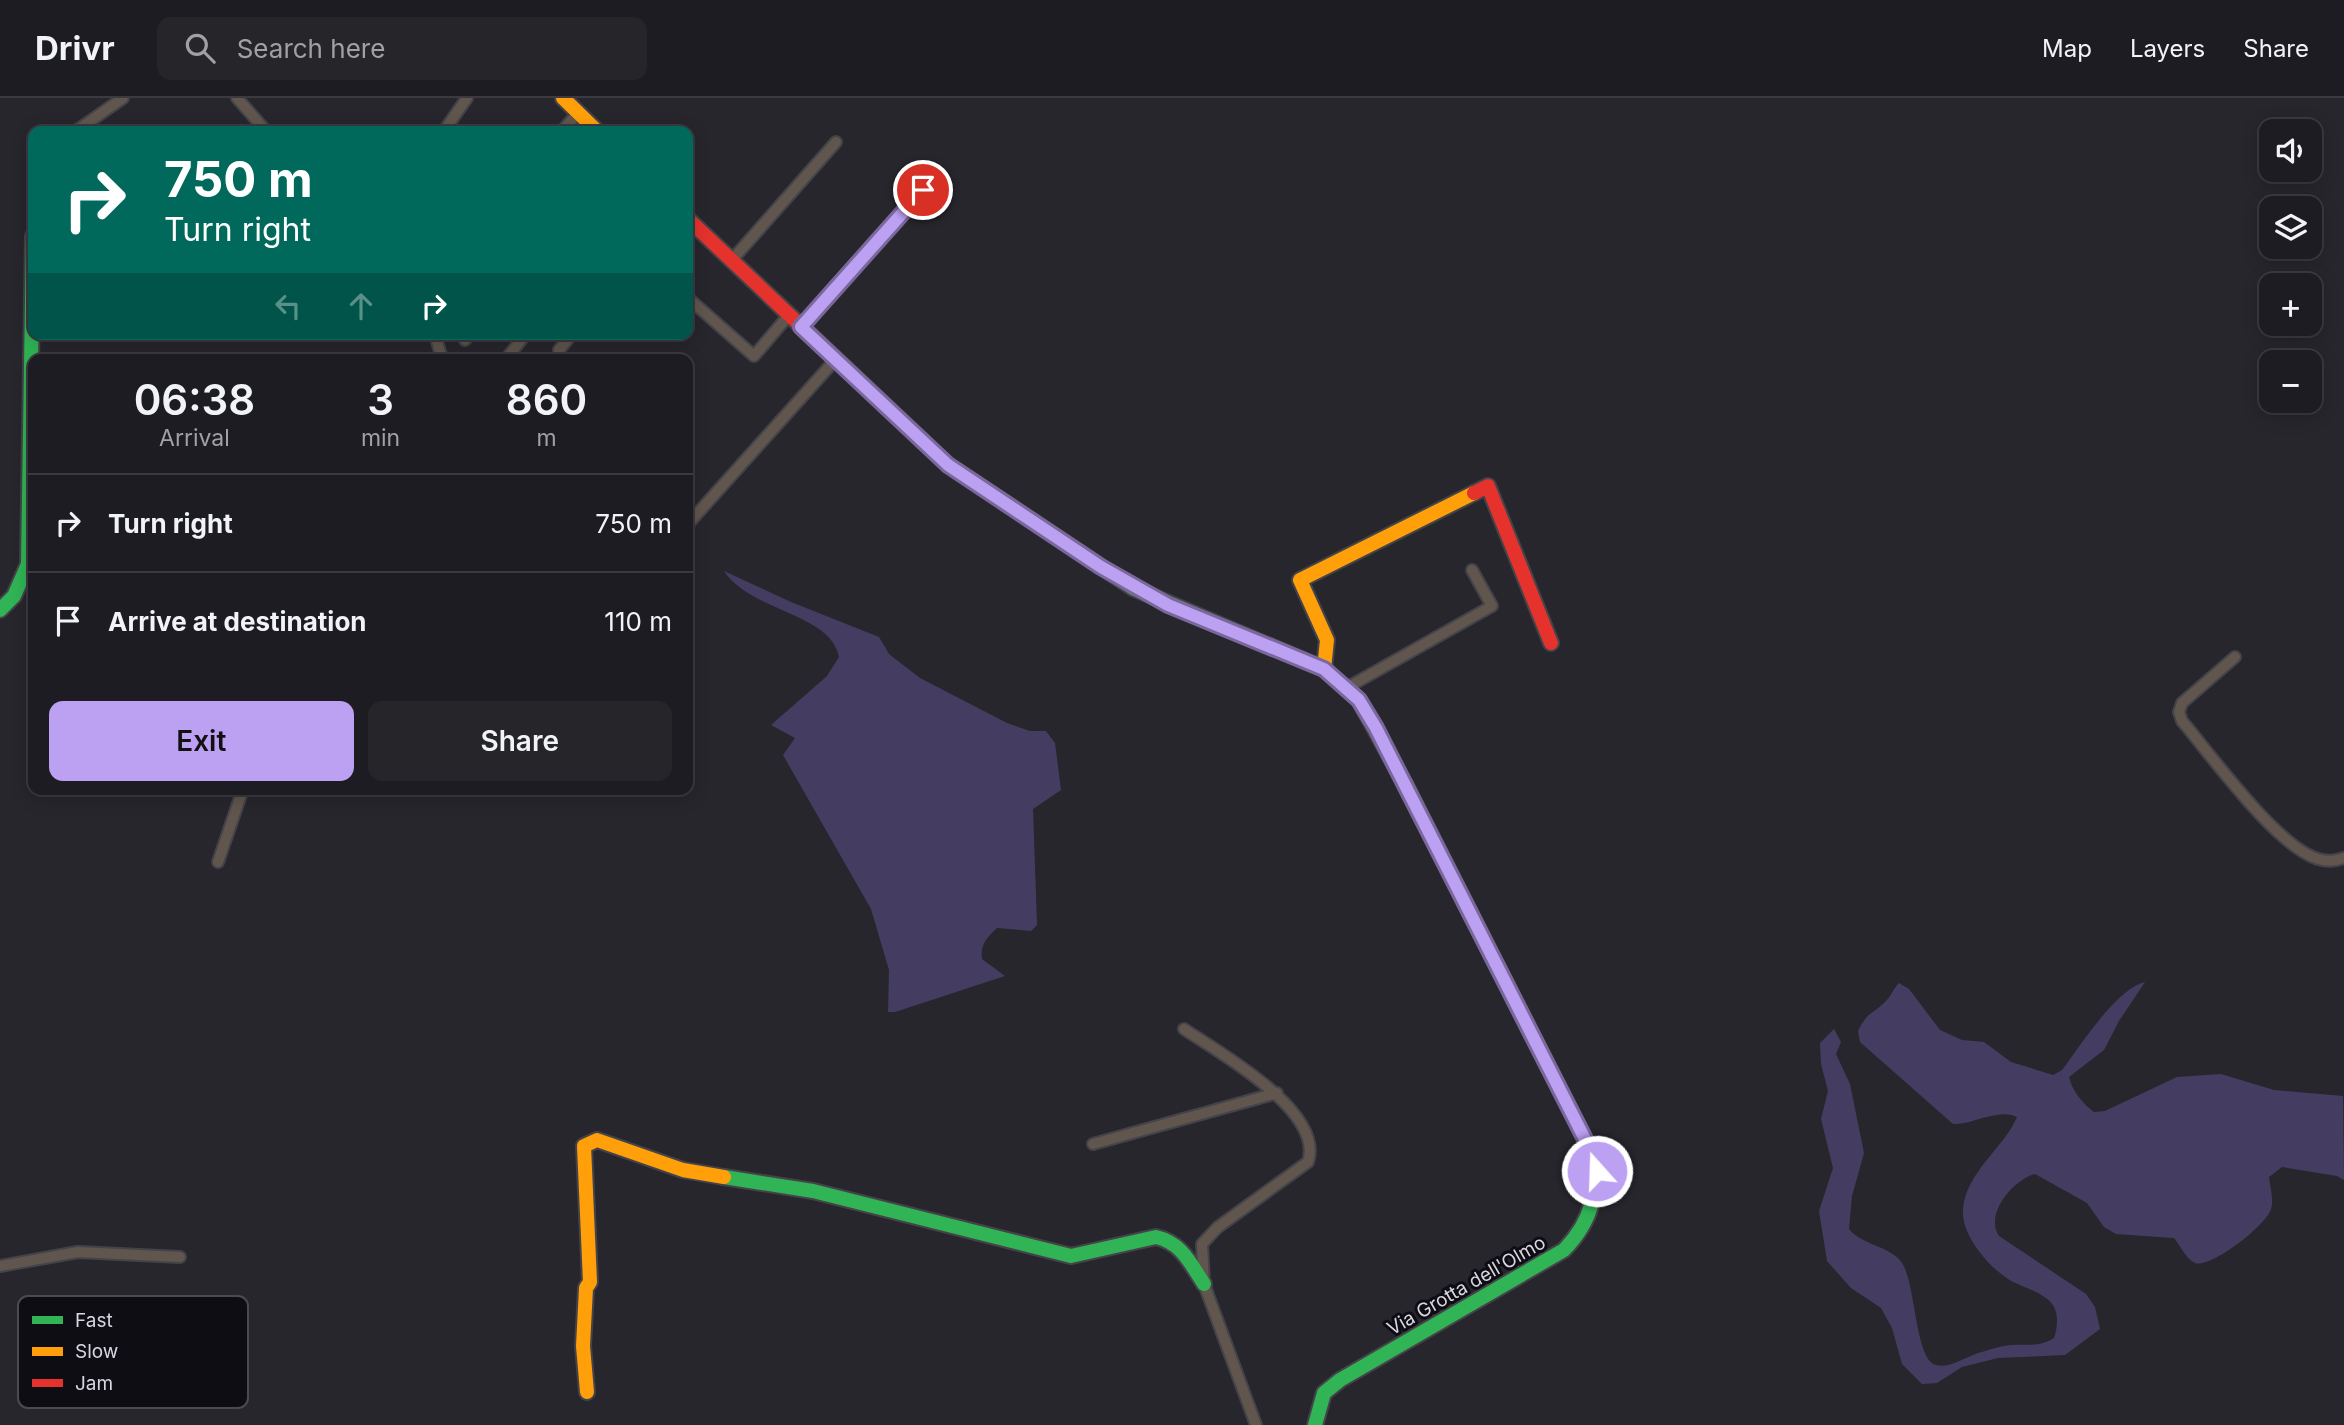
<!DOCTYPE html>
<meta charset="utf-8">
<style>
:root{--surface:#1d1c22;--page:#25252a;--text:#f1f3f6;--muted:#a0a1a5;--line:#3b3a40;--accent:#bca0f2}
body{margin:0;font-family:Inter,sans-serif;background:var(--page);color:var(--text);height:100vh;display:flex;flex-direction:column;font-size:26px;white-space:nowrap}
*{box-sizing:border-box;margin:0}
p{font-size:23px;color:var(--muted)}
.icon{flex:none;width:38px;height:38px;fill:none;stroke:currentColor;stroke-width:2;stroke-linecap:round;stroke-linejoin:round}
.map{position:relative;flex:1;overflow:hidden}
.drawer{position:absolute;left:28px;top:256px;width:665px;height:441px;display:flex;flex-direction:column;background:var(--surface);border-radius:14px;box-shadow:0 4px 18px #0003,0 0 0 2px var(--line)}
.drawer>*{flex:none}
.top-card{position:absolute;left:28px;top:28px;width:665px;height:214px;border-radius:14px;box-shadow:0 4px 18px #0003,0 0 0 2px var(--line);background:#00695c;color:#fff;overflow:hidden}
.tools{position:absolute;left:2259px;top:21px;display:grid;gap:14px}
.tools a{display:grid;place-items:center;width:63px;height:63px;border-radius:14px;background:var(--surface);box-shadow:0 4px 18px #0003,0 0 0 2px var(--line);font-size:35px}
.pin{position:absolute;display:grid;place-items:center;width:60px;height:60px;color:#fff;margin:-30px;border:4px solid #fff;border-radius:50%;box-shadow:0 2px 7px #0007}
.me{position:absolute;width:77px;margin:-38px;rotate:340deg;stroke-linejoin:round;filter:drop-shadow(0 0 5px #0008)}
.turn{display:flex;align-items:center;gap:24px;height:147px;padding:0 21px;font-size:32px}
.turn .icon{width:91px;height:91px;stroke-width:2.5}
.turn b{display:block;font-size:49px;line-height:60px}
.lanes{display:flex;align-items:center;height:66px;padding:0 21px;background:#0003;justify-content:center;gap:35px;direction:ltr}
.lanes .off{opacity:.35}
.eta{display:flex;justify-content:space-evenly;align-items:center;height:119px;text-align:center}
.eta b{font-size:42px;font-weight:600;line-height:49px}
.cta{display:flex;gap:14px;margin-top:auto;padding:14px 21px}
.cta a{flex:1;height:80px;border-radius:14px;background:var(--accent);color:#111;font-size:28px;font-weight:600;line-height:80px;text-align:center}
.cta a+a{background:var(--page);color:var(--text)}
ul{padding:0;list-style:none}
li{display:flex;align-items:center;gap:21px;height:98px;padding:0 21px;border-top:2px solid var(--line)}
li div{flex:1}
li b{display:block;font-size:26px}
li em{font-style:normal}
header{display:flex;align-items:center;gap:42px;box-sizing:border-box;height:98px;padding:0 35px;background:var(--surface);border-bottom:2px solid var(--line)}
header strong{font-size:33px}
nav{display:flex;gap:38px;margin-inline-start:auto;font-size:24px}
.search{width:490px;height:63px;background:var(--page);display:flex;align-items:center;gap:18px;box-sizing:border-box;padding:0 24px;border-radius:14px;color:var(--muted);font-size:26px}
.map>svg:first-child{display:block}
</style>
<header>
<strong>Drivr</strong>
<div class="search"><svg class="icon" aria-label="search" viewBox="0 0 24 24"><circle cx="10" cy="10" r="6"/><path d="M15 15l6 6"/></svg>Search here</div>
<nav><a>Map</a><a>Layers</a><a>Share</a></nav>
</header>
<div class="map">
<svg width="2344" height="1327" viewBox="0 0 2344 1327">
<rect width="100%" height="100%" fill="#27262d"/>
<g fill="#443d61">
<path d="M724,473L791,504L879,539L889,556L920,580L1007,625L1030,633H1046L1055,645L1061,692L1033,711L1037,827L1031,833L997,830C987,839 980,847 982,861L1005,878L895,914H888L889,872L871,811L783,657L795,640L771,627L827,578L839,559C831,515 751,514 724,473Z"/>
<path d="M2145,884L2119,923L2104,952L2069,979C2072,993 2083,1006 2094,1014L2105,1013L2177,979L2221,976L2274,992L2343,998L2344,1082L2337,1078L2282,1069L2269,1079C2270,1088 2274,1102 2271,1111C2267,1127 2210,1171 2195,1165C2186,1161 2180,1147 2174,1140L2116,1136L2104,1129L2087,1105L2035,1076C2014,1081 1984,1116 1999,1138L2086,1196L2095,1209L2100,1231L2065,1257L1998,1260L1962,1269L1937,1285L1922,1286L1902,1266L1892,1230L1881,1210L1851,1190L1827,1163L1819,1113L1833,1070L1821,1021L1828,993L1821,966L1820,945L1834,931L1841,944L1836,956L1850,986L1864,1055L1852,1098L1849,1131C1863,1148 1891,1148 1902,1165C1916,1186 1915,1262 1936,1267C1951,1271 1968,1257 1982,1254C1992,1251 2003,1247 2013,1247C2029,1246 2040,1249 2054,1240C2057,1231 2059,1218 2054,1209C2048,1196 2025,1190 2013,1184C1991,1172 1961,1138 1963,1112C1965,1075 2004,1050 2017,1019C1997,1010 1974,1027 1953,1026L1860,944L1858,933C1868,913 1872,917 1886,903C1891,898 1893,891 1899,885L1909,891L1940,932L1962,942L1984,944L2011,964L2053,977L2062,972C2081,947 2116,891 2145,884Z"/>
</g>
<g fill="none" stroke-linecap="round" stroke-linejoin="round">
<defs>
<g id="street">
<polyline points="237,0 266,33"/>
<polyline points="76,33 123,0"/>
<polyline points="444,33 467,0"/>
<polyline points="562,33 578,15"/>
<polyline points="731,163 836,44"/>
<polyline points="688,200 754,258 789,217"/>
<polyline points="801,229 923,92"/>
<polyline points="435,236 442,261"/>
<polyline points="465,242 470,236"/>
<polyline points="559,252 572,236"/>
<polyline points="506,261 526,236"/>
<polyline points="688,426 836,261"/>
<path d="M2235,559L2182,605L2179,614L2182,623C2212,658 2276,748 2318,761C2328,764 2334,763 2344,760"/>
<polyline points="1348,589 1492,508 1472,472"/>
<polyline points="218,764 243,691"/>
<path d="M1184,931C1218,954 1325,1013 1308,1064L1218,1129L1202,1146L1204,1186L1256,1327"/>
<polyline points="1093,1046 1277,995"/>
<polyline points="0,1168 78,1154 180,1159"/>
</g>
<g id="fast">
<polyline points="1031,422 1133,490 1324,571 1359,602 1405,686"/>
<polyline points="0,512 14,498 28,466 33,138"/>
<path d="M724,1079L813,1093L1071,1158L1156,1139C1182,1145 1190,1165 1204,1186"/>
<path d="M1315,1327L1324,1295L1340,1282L1564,1152C1593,1122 1600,1091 1590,1051L1537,947"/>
</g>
<g id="slow">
<polyline points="563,0 597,33"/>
<polyline points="1324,571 1327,542 1300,482 1474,395"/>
<polyline points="1405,686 1537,947"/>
<polyline points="587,1294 583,1248 586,1190 590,1184 584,1048 597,1042 683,1072 724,1079"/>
</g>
<g id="jam">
<polyline points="688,121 948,367 1031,422"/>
<polyline points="1474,395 1488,388 1551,545"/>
</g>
</defs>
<use href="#street" stroke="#444349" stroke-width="14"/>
<use href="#fast" stroke="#444349" stroke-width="18"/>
<use href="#slow" stroke="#444349" stroke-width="18"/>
<use href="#jam" stroke="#444349" stroke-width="18"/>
<use href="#street" stroke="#61564d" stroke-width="10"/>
<use href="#fast" stroke="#30b455" stroke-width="14"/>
<use href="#slow" stroke="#ff9f0a" stroke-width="14"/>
<use href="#jam" stroke="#e5322d" stroke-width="14"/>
</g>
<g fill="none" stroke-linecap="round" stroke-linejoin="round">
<defs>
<polyline id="route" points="923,92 801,229 948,367 1101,469 1168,507 1324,571 1359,602 1376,630 1590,1051 1597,1073"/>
</defs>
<use href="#route" stroke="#7a689d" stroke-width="18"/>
<use href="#route" stroke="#bca0f2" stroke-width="12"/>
</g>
<g text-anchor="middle" stroke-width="6" stroke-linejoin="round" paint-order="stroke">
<g font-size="19" fill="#d8d7e0" stroke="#0e0d13">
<text transform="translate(1466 1187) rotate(-30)" y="7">Via Grotta dell'Olmo</text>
</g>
</g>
<rect x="18" y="1198" width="230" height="112" rx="10" fill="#0e0d13" stroke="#4b4a50" stroke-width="2"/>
<rect x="32" y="1218" width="31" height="8" fill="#30b455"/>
<rect x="32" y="1249" width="31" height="9" fill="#ff9f0a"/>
<rect x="32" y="1281" width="31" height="8" fill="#e5322d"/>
<g font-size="19" fill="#d8d7e0">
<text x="75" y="1229">Fast</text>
<text x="75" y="1260">Slow</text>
<text x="75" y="1292">Jam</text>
</g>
</svg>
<div class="tools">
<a><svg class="icon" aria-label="sound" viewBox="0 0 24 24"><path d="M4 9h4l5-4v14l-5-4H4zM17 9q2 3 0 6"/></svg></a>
<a><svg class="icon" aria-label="layers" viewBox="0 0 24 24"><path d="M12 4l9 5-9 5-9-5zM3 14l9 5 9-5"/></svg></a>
<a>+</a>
<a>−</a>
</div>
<div class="pin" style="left:923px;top:92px;background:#d93025"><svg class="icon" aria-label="arrive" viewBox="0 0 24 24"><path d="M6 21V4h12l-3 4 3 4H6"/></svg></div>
<svg class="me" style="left:1597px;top:1073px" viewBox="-20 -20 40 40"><circle r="17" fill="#bca0f2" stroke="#fff" stroke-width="3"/><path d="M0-11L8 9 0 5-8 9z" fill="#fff"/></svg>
<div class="top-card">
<div class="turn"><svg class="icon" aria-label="right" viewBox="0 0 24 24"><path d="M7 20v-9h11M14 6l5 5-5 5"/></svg><div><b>750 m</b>Turn right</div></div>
<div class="lanes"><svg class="icon off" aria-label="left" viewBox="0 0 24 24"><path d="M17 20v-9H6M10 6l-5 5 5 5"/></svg><svg class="icon off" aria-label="ahead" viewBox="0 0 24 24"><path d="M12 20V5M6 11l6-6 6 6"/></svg><svg class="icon" aria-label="right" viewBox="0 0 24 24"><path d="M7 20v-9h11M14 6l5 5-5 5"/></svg></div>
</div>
<section class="drawer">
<div class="eta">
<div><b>06:38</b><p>Arrival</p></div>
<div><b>3</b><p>min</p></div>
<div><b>860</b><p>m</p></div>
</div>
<ul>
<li><svg class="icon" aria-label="right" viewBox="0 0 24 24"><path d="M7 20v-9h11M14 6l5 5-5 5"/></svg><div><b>Turn right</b></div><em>750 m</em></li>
<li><svg class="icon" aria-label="arrive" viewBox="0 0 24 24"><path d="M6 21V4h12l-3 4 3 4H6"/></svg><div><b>Arrive at destination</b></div><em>110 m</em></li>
</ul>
<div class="cta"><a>Exit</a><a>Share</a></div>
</section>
</div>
